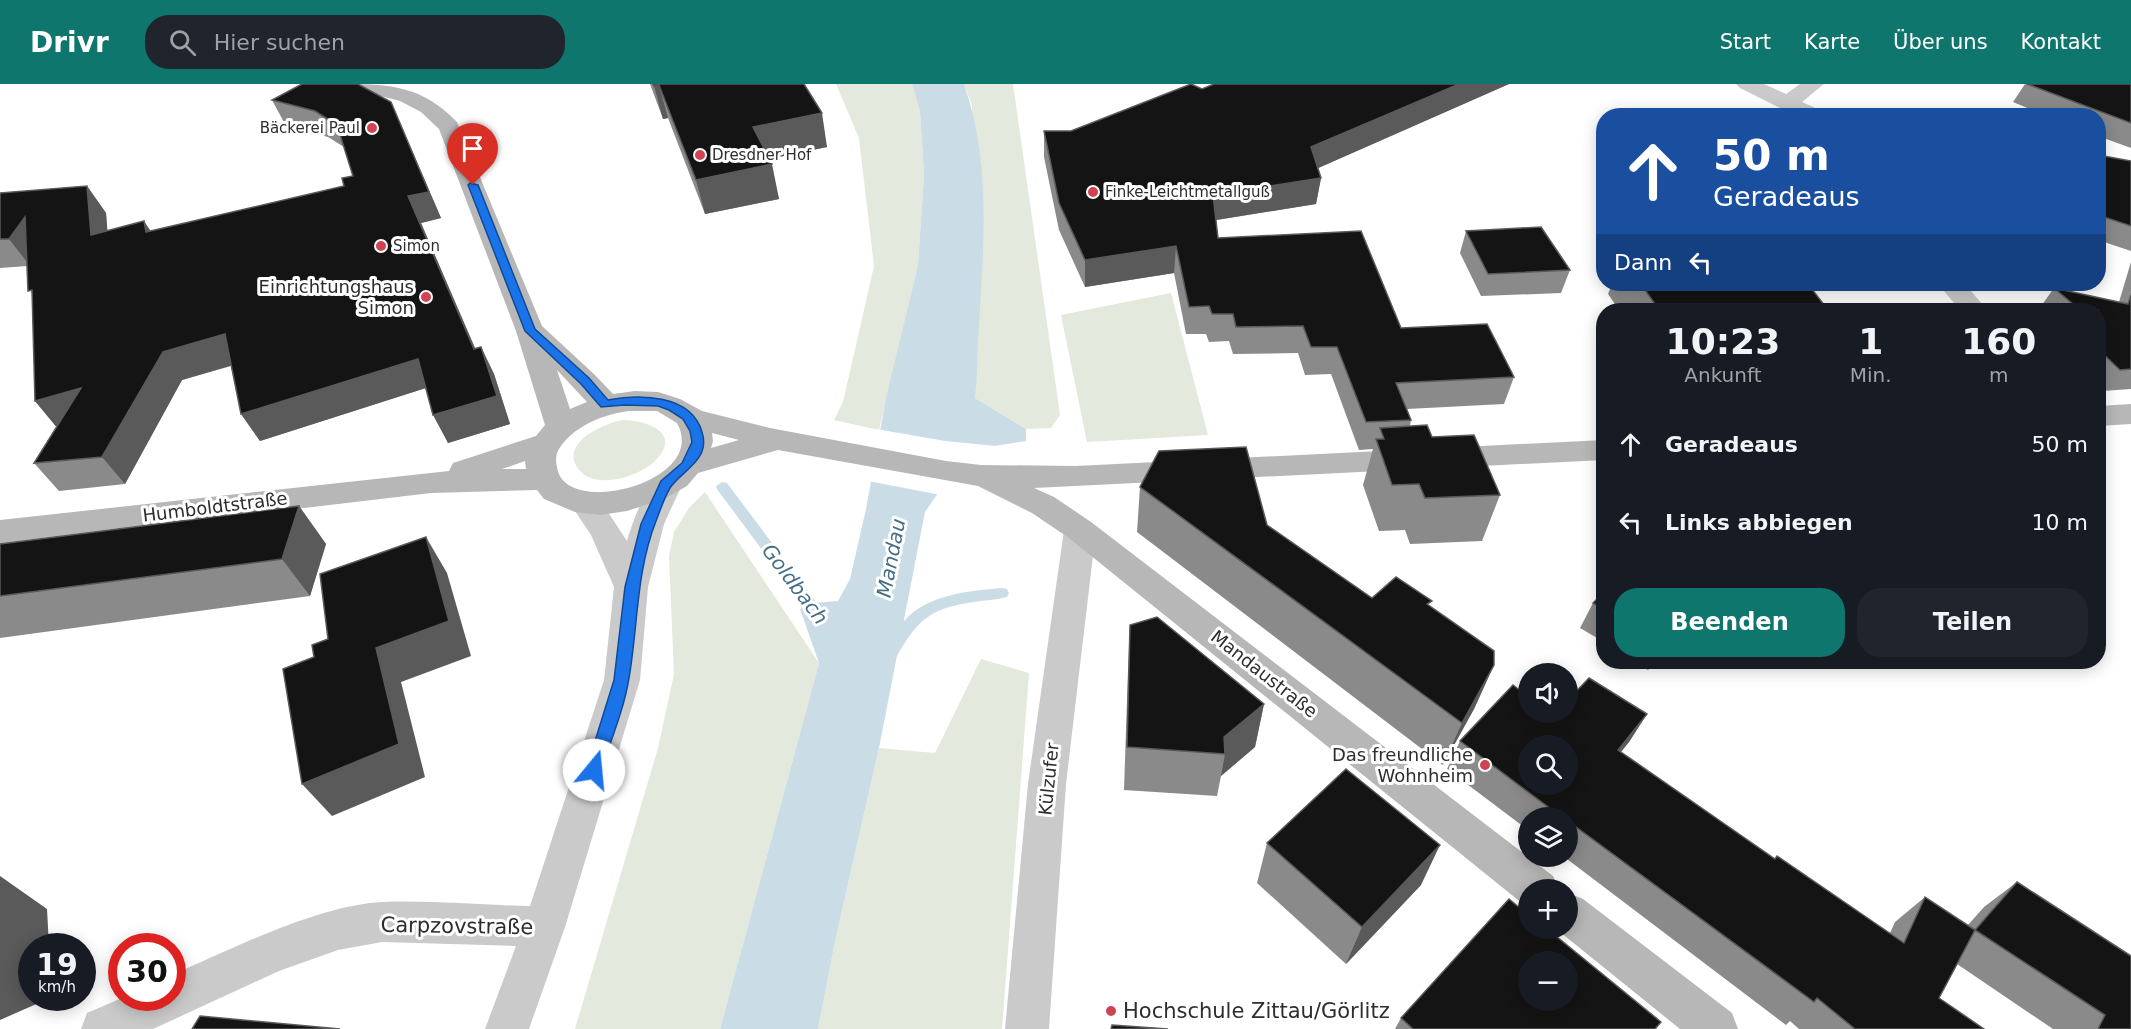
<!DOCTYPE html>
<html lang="de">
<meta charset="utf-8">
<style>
:root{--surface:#171b24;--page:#20242c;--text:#f1f3f6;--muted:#9ea1a6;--accent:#0f766e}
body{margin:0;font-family:"DejaVu Sans",sans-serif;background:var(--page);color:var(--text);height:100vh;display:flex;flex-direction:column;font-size:22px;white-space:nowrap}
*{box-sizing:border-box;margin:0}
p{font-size:20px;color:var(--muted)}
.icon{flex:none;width:33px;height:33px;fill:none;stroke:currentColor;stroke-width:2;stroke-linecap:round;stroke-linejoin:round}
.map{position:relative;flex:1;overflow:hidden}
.details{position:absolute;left:1596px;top:219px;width:510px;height:366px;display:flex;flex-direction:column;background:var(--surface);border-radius:24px;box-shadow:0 3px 15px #0003}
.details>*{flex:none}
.banner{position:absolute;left:1596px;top:24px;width:510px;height:183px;border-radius:24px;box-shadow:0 3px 15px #0003;background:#1a4fa0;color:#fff;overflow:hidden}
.tools{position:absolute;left:1518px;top:579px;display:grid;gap:12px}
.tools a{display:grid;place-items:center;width:60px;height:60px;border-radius:50%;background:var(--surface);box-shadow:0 3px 15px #0003;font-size:30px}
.speed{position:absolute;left:18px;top:849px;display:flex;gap:12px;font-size:30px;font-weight:700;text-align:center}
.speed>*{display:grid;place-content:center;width:78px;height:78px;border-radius:50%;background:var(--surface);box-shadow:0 3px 15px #0003;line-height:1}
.speed small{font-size:15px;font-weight:400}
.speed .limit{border:9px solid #d22;background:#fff;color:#111}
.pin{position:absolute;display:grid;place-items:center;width:51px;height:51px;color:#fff;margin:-62px -26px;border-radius:50% 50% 50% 0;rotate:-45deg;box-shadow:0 0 6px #0007}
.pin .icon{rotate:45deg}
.me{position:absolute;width:66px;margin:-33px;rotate:17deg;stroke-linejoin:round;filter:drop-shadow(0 0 4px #0008)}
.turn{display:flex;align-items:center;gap:21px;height:126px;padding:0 18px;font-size:27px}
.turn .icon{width:78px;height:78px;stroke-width:2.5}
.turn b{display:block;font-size:42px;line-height:51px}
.then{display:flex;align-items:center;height:57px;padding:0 18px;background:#0003;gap:12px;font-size:22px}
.eta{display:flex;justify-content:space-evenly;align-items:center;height:102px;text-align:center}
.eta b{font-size:36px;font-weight:700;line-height:42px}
.primary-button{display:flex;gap:12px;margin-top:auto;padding:12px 18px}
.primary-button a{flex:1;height:69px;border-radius:24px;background:var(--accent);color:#fff;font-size:24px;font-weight:700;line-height:69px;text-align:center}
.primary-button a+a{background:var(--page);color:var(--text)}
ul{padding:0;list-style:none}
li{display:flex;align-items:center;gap:18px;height:78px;padding:0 18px}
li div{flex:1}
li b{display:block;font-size:22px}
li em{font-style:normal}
header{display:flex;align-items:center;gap:36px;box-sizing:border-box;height:84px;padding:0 30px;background:var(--accent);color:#fff}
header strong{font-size:28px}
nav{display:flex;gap:33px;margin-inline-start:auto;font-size:21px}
.search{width:420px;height:54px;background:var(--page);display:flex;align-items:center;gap:15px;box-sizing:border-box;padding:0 21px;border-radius:24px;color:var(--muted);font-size:22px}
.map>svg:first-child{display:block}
</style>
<header>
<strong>Drivr</strong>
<div class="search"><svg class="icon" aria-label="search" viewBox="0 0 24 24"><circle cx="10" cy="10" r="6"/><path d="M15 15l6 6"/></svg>Hier suchen</div>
<nav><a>Start</a><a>Karte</a><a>Über uns</a><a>Kontakt</a></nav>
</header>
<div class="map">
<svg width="2131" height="945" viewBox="0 0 2131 945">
<rect width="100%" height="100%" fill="#fff"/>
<g fill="#e3e9dc">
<polygon points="836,0 912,0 920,28 924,91 918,181 879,346 834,336 843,318 874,182 859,54"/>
<polygon points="964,0 1013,0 1060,331 1051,344 1026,345 975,314 978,251 972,21"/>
<polygon points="1171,209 1208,351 1087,358 1061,231"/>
<path d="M622,336C645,336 683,348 656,376C640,393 592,408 577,383C562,357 604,340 622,336Z"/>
<polygon points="705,408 819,579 720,945 575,945 658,664 674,590 669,472 674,448 689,424"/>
<polygon points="981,575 1029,589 1002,945 818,945 836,853 879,664 935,669"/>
</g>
<path fill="#cadde6" d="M912,0H964C991,77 984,160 979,241C977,265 978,290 975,314L1026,345V357L968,366L925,428L879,664L836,853L818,945H720L819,579L800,525L812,519L838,517L850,495L866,425L886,314L918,181L924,91L920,28Z"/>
<polygon fill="#fff" points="876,345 945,357 1005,363 970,368 941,411 868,397"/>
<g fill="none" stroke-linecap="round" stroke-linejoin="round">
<g fill="#cadde6" fill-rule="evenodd">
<polygon points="722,398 727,399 826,531 828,535 826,539 816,539 717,405 716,402"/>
<path d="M1002,504L1007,505L1009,509L1007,513C996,516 985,516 974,518C931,524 918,535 897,572L892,574L887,572L885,568C890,557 896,545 905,536C928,510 970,507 1002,504Z"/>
</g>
<g fill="#cacaca" fill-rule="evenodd">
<polygon points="1736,0 1764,0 1786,10 1800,0 1824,0 1802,18 1822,27 1825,32 1796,32 1740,4"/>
<polygon points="1938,200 1965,200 1987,226 1960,226"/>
<path d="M666,390L677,393L682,401L664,440L648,503L640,596L565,843L529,945H485L516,862L382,858L338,866L279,887L153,945H81L87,929L122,914H172V891C232,865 318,821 383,818C432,816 481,821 530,822L604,596L614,503L591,451L569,418L574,410L585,407L596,410L627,457C633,435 643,413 655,393Z"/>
<polygon points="1080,434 1091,438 1096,446 1066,700 1049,945 1005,945 1028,700 1064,446 1069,438"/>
</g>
<g fill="#b7b7b7" fill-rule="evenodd">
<path d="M346,0C393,0 423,3 457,38L542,242L595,291L613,310L635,307L658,308L680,315L702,327L770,344L946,377L981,381L1076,382L1604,356V376L1034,404L1054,413L1091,438L1553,792L1559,806H1528V822L1523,820L1069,454L1032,429L978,402L778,366L698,389L687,402L664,415L627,427L600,431L575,428L544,415L537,406L431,409L0,460V436L449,387L453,379L536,352L545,341L516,247L439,45L421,28L400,17L350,4ZM557,286L587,318L570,325ZM629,327H657L677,339C710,399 563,435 557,383C555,375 556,368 561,362C576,341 605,330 629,327ZM712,349L739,356L711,364L713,357ZM525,377L526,385H502Z"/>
<polygon points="2131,320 2131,340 2098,342 2098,322"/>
<polygon points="1568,809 1583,815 1732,929 1738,945 1680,945 1555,844 1568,844"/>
</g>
</g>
<g fill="#8a8a8a">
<polygon points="650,0 804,0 827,63 769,75 779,115 705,130 668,34 663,35"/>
<polygon points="1214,0 1509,0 1318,84 1321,94 1316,120 1216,136 1218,154 1401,244 1514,293 1504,320 1407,325 1411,336 1410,342 1432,353 1500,411 1482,457 1410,460 1405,446 1379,447 1363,401 1373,365 1359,366 1331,290 1305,291 1298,269 1233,270 1229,257 1209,258 1206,250 1186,250 1174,189 1085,203 1059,146 1044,73 1044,47 1071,47 1202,5"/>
<polygon points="2025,0 2131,0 2131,64 2098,52 2098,32 2047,32 2013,18"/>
<polygon points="272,16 391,18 441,134 421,139 475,264 481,263 494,290 510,340 448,359 426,304 260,357 241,330 231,282 182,296 125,400 59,407 34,379 57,343 35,317 32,211 27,182 0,184 0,109 87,102 106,129 107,146 151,147 344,102 353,92 344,63 328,53 286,42"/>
<polygon points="2098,71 2131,77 2131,167 2098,156"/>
<polygon points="1466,147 1570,186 1561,209 1481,212 1460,169"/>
<polygon points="2131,178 2131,305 2102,307 2098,303 2098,226 2041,226 2039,225 2054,204 2119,218"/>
<polygon points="1612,200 1808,200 1828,226 1619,226 1608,210"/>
<polygon points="1140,403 1267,441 1372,514 1430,522 1494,581 1474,625 1443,681 1137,448"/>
<polygon points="299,422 326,460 310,512 0,554 0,460"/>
<polygon points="1604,508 1604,558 1580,544 1593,519"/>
<polygon points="1130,541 1264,620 1255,663 1221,692 1217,712 1124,706 1128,586"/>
<polygon points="1634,578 1655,578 1648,586"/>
<polygon points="1528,628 1647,630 1629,658 1620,668 1774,775 1890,849 1895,838 1925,813 1968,841 1984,823 2017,798 2131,945 2053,945 1957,880 1939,914 1984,945 1799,945 1790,937 1786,941 1563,772 1568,772 1568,734 1528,734 1528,746 1447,685 1460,657"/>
<polygon points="1267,759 1421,801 1346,880 1257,799"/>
<polygon points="1401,934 1655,945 1395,945"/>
</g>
<g fill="#5a5a5a">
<polygon points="1459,0 1509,0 1307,89 1311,63"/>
<polygon points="659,1 668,34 663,35 654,2"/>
<polygon points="391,18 441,134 421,139 487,292 474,265 408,112"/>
<polygon points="822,29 827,63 760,77 753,43"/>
<polygon points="772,80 779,115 705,130 696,96"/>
<polygon points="1321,94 1316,120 1210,137 1213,111"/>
<polygon points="87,102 106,129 110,178 91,151"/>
<polygon points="25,133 30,182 9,155"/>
<polygon points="144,137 162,164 146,148"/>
<polygon points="1176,162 1174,189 1085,203 1085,176"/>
<polygon points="225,250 243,278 182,296 125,400 102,373 163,268"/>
<polygon points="481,263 494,290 510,340 448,359 433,331"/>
<polygon points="418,275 432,302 260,357 241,330"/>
<polygon points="81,304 58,345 35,317"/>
<polygon points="299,422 326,460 310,512 282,475"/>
<polygon points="426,453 447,489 471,572 401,598 425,693 332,732 302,700 376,564"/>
<polygon points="1494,581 1474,625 1443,681 1462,639"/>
<polygon points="1264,620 1255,663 1221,692 1225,670 1224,653"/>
<polygon points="1647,630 1629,658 1600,694 1618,666"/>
<polygon points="1440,761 1421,801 1346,880 1362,843"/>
<polygon points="0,792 47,825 49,862 32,862 32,914 50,914 0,936"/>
</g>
<g fill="#141414" stroke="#5a5a5a" stroke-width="1.5" fill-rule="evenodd">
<polygon points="302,0 358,0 391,18 429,108 408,112 474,265 481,263 497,312 433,331 418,275 241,330 225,250 163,268 102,373 34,379 81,304 35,317 32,206 28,207 25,133 9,155 0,155 0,109 87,102 91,151 144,137 146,148 344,102 342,94 353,92 337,41 315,27 272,16"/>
<polygon points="653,0 804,0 822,29 753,43 772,80 696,96 659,1 654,2"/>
<polygon points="1191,0 1202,5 1214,0 1459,0 1311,63 1321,94 1213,111 1218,154 1361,147 1401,244 1487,240 1514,293 1396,299 1411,336 1366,338 1337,263 1311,263 1303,242 1236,243 1233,230 1212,230 1209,222 1189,223 1176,162 1085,176 1059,119 1044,47 1071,47"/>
<polygon points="2027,0 2131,0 2131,39"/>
<polygon points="2098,71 2131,77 2131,142 2098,131"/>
<polygon points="1541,143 1570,186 1488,190 1466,147"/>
<polygon points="1641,200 1808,200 1828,226 1659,226"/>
<polygon points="2054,204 2128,220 2131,211 2131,285 2120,286 2098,265 2098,248 2103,248 2098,243 2098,226 2080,226"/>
<polygon points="1427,341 1432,353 1474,351 1500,411 1425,414 1419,400 1392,401 1376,355 1384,355 1380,344"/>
<polygon points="1246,363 1267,441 1372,514 1396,493 1432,517 1427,520 1494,567 1494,581 1462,639 1140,403 1159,367"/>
<polygon points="299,422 282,475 0,512 0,460"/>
<polygon points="426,453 449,537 376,564 399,660 302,700 283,585 314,573 312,561 328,555 320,490"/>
<polygon points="1604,508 1604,525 1593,519"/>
<polygon points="1157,533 1264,620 1224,653 1225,670 1127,663 1130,541"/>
<path d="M1589,594L1647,630L1618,666L1775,775L1777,772L1904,859L1925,813L1975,846L1939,914L1984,945H1855L1817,914L1814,918L1568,737V734H1563L1460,657L1513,601L1528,613V628H1568V616ZM1528,662H1568V700H1528Z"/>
<polygon points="1346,685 1440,761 1362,843 1267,759"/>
<polygon points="2017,798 2131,872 2131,945 2098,945 2105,931 1975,846"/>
<path d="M1509,815L1528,831V844H1546L1661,938L1655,945H1413L1401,934ZM1528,878H1568V916H1528Z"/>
<polygon points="200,932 340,945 192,945"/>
<polygon points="1112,941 1168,945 1111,945"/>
</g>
<path fill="#1a73e8" stroke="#114b97" stroke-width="1.5" d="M470,99L478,101L535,245L589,294L608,316C640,310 691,310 702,348C711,376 682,386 670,404C664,414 660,427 656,437C636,488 638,542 629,594C624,625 611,656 601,686L599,691L594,693L588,691L586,686L614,596L625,503L641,440L661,397L682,379L692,358L690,347L683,335L669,326L658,322L624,321L601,323L581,300L525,247L468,101Z"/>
<g fill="#cf4353" stroke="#fff" stroke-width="2">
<circle cx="372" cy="44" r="6"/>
<circle cx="700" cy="71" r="6"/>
<circle cx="1093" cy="108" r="6"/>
<circle cx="381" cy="162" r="6"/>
<circle cx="426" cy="213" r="6"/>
<circle cx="1485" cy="681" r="6"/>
<circle cx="1111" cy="927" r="6"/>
</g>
<g text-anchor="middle" stroke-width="6" stroke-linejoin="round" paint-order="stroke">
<g font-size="15" fill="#2d2d2d" stroke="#fff" text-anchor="start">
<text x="360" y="49" text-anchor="end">Bäckerei Paul</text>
<text x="712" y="76">Dresdner Hof</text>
<text x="1105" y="113">Finke-Leichtmetallguß</text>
<text x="393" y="167">Simon</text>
</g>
<g font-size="18" fill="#2d2d2d" stroke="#fff" text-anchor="end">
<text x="414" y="209">Einrichtungshaus<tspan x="414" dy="21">Simon</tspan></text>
<text x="1473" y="677">Das freundliche<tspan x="1473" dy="21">Wohnheim</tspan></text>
</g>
<g font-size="18" fill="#2d2d2d" stroke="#fff">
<text transform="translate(215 423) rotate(-7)" y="6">Humboldtstraße</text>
<text transform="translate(1264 590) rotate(38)" y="6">Mandaustraße</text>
<text transform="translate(1049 695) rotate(-84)" y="6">Külzufer</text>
</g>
<g font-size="20" font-style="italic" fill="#456e84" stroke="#fff">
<text transform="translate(891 474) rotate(-79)" y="7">Mandau</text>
<text transform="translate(795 500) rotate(53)" y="7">Goldbach</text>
</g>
<g font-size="21" fill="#2d2d2d" stroke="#fff">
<text transform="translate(457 842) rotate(1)" y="7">Carpzovstraße</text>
</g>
<g font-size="21" fill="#2d2d2d" stroke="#fff" text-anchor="start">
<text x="1123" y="934">Hochschule Zittau/Görlitz</text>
</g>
</g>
</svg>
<div class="tools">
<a><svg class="icon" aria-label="sound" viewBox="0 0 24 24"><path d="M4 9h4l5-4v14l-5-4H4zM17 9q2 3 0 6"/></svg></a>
<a><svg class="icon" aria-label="search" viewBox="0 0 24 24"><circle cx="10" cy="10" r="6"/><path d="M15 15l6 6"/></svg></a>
<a><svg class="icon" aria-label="layers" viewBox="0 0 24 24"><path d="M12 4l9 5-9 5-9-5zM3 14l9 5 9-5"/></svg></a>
<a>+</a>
<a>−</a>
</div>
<div class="speed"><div>19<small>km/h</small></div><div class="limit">30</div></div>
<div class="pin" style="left:473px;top:101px;background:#d93025"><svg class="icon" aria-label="arrive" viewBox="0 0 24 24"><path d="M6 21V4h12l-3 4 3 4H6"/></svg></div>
<svg class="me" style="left:594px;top:686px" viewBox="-20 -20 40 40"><circle r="19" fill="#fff"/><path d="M0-13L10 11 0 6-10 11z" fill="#1a73e8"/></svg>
<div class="banner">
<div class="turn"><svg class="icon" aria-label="ahead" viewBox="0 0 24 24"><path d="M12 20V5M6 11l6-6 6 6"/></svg><div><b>50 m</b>Geradeaus</div></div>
<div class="then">Dann<svg class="icon" aria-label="left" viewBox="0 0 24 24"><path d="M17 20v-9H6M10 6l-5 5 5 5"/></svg></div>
</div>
<section class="details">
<div class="eta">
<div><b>10:23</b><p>Ankunft</p></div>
<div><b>1</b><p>Min.</p></div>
<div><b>160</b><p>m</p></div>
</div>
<ul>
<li><svg class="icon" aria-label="ahead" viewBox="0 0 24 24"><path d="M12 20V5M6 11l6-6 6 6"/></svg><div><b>Geradeaus</b></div><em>50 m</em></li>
<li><svg class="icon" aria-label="left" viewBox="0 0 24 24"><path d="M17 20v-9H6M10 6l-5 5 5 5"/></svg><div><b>Links abbiegen</b></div><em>10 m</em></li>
</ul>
<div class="primary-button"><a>Beenden</a><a>Teilen</a></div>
</section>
</div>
